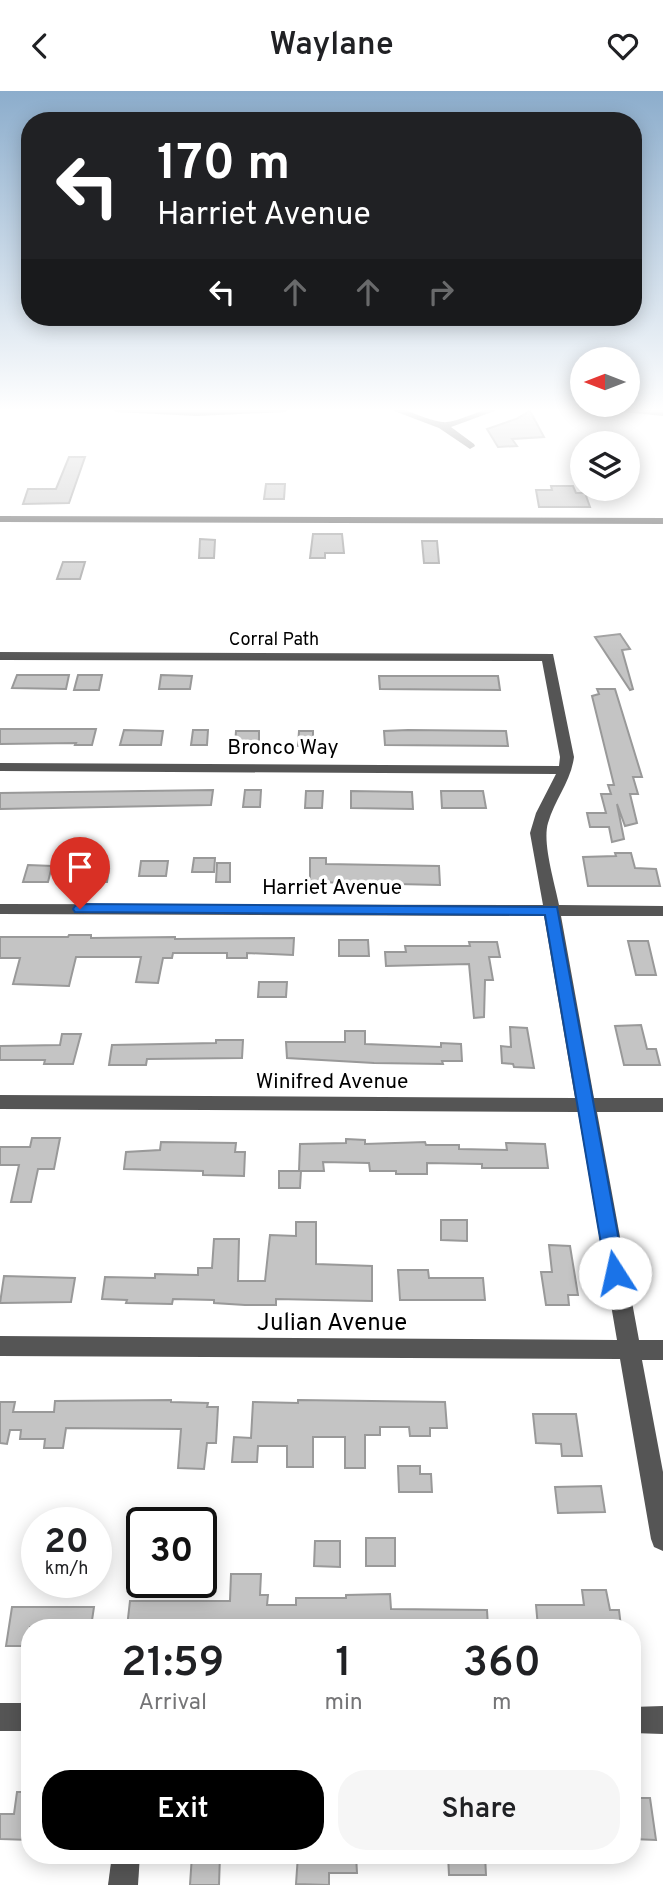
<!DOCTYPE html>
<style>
:root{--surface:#fff;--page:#f6f6f6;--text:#202124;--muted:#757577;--accent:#000}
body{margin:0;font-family:Overpass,sans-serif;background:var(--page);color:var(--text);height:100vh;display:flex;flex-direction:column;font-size:26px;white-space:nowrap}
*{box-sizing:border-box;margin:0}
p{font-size:23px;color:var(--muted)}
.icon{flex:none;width:38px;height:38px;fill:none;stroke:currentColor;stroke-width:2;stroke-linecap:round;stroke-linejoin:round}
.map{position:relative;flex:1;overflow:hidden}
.panel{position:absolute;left:21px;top:1528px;width:620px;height:245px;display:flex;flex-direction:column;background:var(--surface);border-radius:28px;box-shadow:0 4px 18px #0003}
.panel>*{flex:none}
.top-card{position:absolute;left:21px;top:21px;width:621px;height:214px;border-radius:28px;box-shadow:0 4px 18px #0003;background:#202124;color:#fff;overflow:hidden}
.needle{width:46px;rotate:270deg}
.tools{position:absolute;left:570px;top:256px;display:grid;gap:14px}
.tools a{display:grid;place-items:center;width:70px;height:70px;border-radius:50%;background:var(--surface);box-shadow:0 4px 18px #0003;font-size:35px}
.speed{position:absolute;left:21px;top:1416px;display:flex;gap:14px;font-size:35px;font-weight:700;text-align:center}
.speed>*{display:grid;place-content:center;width:91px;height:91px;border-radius:50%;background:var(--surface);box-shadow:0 4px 18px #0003;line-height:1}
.speed small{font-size:18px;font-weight:400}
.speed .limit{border:4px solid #111;border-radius:10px;background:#fff;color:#111}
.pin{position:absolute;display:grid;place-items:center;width:60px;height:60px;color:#fff;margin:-72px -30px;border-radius:50% 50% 50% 0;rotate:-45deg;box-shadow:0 0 7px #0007}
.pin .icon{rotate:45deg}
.me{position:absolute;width:77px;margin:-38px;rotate:350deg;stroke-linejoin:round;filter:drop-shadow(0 0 5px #0008)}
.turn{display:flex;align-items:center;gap:24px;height:147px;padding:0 21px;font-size:32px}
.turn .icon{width:91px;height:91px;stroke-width:2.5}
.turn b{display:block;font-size:49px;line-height:60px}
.lanes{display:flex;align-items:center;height:66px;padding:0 21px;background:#0003;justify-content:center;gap:35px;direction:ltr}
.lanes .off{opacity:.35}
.eta{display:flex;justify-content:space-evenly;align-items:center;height:119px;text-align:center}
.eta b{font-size:42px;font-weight:600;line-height:49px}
.primary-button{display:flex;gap:14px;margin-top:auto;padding:14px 21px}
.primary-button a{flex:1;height:80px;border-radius:28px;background:var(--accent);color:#fff;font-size:28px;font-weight:600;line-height:80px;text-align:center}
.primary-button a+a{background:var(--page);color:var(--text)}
header{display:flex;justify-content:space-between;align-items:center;height:91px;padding:0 21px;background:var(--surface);font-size:32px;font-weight:600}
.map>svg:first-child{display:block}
</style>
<header><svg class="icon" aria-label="back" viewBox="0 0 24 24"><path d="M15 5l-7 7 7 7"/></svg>Waylane<svg class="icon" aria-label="heart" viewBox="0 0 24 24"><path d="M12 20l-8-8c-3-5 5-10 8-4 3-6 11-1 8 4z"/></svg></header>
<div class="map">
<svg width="663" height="1794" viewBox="0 0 663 1794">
<rect width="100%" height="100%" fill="#fff"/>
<g fill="#c4c4c4" stroke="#999" stroke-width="2">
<polygon points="530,320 544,346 512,348 517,355 498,356 487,338 516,328"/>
<polygon points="69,366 85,366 69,412 23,413 28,398 56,398"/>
<polygon points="266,393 285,393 284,408 264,408"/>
<polygon points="551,395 573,395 576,402 585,402 590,416 539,416 536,399 552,399"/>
<polygon points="313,443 342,443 344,462 325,462 325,467 310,467"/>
<polygon points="200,448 215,449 214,467 199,467"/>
<polygon points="422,450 437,450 439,472 424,472"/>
<polygon points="63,471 85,471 80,488 57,488"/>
<polygon points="620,543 630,558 622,559 633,598 630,599 595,546"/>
<polygon points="17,584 69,584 66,598 12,597"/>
<polygon points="78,584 102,584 99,599 74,599"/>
<polygon points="161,584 192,585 190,598 159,598"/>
<polygon points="379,585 498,585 500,599 380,598"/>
<polygon points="597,598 615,598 642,686 633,686 638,703 630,703 637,732 625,735 617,713 624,748 612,751 609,736 590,736 587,722 606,722 601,703 611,703 608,694 614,694 592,605 599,603"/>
<polygon points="0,638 96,638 92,654 75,654 76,652 0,653"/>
<polygon points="124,639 163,640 161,654 120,654"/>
<polygon points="193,639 208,639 207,654 191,654"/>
<polygon points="408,639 506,640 508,655 385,654 384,640"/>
<polygon points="236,640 259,640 259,654 235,654"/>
<polygon points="299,640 313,640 313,655 298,655"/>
<polygon points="213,699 211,714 0,718 0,702"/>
<polygon points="245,699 261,699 260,716 243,716"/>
<polygon points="306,700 323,700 322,717 305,717"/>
<polygon points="351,700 412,701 413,718 351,717"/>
<polygon points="441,700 483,700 486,717 442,717"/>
<polygon points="615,762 631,762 635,777 656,778 660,795 588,795 583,766 616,765"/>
<polygon points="194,767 215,767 214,781 192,781"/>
<polygon points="310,767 326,767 326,773 439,775 440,794 310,791"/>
<polygon points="141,770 168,770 166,785 139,785"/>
<polygon points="217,772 230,772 230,791 216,791"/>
<polygon points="28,774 52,775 48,791 23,791"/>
<polygon points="83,777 109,778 107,791 80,791"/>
<polygon points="69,844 91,844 91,847 175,846 175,848 294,847 293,864 247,862 247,867 227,867 227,862 173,862 172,867 163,867 158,892 136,891 141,866 76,866 69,895 13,893 20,867 0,867 0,846 68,846"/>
<polygon points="339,849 368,849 369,865 339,865"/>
<polygon points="628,850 648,850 656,884 636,884"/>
<polygon points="469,851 497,851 500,866 489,866 493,889 485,889 484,926 474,927 469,873 386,875 385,861 406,861 405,855 470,855"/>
<polygon points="259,891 287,891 286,906 258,906"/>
<polygon points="641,934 647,958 656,958 660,974 624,974 615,935"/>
<polygon points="510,936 527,937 534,977 514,976 513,973 502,972 501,955 511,956"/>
<polygon points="345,940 365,940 365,953 441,956 441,952 461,953 462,970 442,970 443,973 374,972 287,967 286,951 345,951"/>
<polygon points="62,943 81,943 73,973 44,973 45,969 0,969 0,955 60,954"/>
<polygon points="216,949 243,949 242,967 147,968 146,974 109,974 112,954 216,952"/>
<polygon points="32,1047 60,1047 54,1078 38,1078 31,1111 11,1111 19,1074 0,1074 0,1056 30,1056"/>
<polygon points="346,1048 365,1049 365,1053 425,1051 426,1054 459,1054 459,1058 507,1059 506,1052 545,1053 548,1077 482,1077 482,1073 427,1072 427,1083 396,1083 396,1080 370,1080 369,1072 323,1071 324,1080 301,1080 300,1097 279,1097 279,1080 299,1080 300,1053 346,1052"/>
<polygon points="161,1051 236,1052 235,1061 245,1061 244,1085 203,1084 203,1080 124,1078 126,1061 160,1059"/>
<polygon points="441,1129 467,1129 467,1150 441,1149"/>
<polygon points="296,1131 316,1131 316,1173 372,1175 372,1210 276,1208 276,1214 245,1214 214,1212 214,1209 173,1208 172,1213 126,1212 127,1209 102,1208 105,1186 155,1187 155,1183 198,1184 198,1177 212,1177 214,1148 239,1148 238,1190 265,1190 270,1144 296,1145"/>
<polygon points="549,1154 570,1155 578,1204 568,1204 569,1214 546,1214 541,1181 552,1181"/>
<polygon points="398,1179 428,1179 429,1187 483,1187 485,1209 400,1209"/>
<polygon points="4,1185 75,1187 71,1211 0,1212"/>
<polygon points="171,1309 171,1311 208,1312 207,1316 218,1316 216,1352 207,1352 204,1378 178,1377 181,1338 66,1337 63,1357 44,1357 45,1348 20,1348 21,1339 10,1339 7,1353 0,1352 0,1311 15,1311 13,1321 54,1321 55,1310"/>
<polygon points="298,1309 445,1311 447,1337 430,1337 430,1345 410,1345 409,1336 380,1336 380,1344 365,1344 365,1377 345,1377 345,1346 313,1346 313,1376 287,1376 287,1355 258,1355 257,1371 232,1371 234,1346 251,1347 253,1311 298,1312"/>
<polygon points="533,1323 576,1323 582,1365 562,1365 561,1353 536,1352"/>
<polygon points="398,1375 420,1375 420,1383 431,1383 432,1401 399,1401"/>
<polygon points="601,1395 605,1421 558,1422 555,1396"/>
<rect x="366" y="1447" width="29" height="28"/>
<polygon points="315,1450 340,1450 340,1476 314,1475"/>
<polygon points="231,1483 261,1483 260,1504 268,1504 267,1514 296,1514 296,1507 346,1507 346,1504 390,1503 391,1518 487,1519 488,1536 127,1536 130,1510 230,1510"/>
<polygon points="582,1499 606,1499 610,1519 619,1519 621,1536 538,1536 536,1514 584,1514"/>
<polygon points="12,1516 94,1516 91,1536 30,1536 30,1555 6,1555"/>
<polygon points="17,1701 30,1701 30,1749 0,1748 0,1723 14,1723"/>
<polygon points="632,1707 650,1707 656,1749 632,1748"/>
<polygon points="192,1764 220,1764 219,1794 190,1794"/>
<polygon points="298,1764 356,1764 357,1782 329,1782 329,1794 296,1793"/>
<polygon points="448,1764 485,1764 486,1784 449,1784"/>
</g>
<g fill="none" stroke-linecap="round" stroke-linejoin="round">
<g fill="#555" fill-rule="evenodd">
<polygon points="111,318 290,318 285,321 197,325 116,321"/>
<path d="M389,318C408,316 423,329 442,331C459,333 479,316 500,318L451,336L474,353L475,355L470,358L439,337Z"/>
<polygon points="618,318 663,319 663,325 623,321"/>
<polygon points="0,425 663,427 663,433 0,431"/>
<path d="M0,561L553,563L574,666C571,690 555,708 548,732C542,752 555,793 559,814L663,815V825H561L594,1007H663V1021H597L639,1249H663V1269H642L663,1381V1460L654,1456L651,1448L620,1268L0,1265V1245L617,1249L578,1021L0,1018V1004L575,1007L544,825L0,823V813L543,814L530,742L536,722L556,683L0,680V672L559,675L560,666L542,570L0,569Z"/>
<rect x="0" y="1612" width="30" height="28"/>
<polygon points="663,1615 663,1643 632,1642 632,1616"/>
<polygon points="112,1764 140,1764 138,1794 108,1794"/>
</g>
</g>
<linearGradient id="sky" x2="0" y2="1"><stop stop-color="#8cadcc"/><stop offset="0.56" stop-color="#fff"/><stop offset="1" stop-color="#fff" stop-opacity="0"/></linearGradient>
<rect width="663" height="569" fill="url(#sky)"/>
<polygon fill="#1a73e8" stroke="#114b97" stroke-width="2" points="80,813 557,816 625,1182 622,1188 615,1190 608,1188 606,1182 545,824 75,821 73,818 75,815"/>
<g text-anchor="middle" stroke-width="7" stroke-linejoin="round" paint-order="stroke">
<g font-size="18" fill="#000" stroke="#fff">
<text x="274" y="554">Corral Path</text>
</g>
<g font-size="21" fill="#000" stroke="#fff">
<text x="283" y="663">Bronco Way</text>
<text x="332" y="803">Harriet Avenue</text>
<text x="332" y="997">Winifred Avenue</text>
</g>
<g font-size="24" fill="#000" stroke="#fff">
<text x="332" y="1239">Julian Avenue</text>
</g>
</g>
</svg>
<div class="tools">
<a><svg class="needle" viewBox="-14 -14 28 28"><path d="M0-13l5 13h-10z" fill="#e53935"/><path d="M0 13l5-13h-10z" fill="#757577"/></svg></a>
<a><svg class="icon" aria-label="layers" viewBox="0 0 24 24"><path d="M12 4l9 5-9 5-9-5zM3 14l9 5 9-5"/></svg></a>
</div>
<div class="speed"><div>20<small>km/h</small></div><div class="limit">30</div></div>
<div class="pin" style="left:80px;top:818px;background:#d93025"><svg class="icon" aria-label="arrive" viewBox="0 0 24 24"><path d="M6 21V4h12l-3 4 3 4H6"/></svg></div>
<svg class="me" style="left:615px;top:1182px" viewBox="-20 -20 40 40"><circle r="19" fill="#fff"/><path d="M0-13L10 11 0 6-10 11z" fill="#1a73e8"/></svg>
<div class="top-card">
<div class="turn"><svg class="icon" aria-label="left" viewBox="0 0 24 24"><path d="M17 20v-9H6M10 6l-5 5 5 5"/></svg><div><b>170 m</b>Harriet Avenue</div></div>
<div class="lanes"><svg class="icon" aria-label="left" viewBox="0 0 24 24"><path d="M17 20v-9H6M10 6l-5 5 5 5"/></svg><svg class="icon off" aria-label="ahead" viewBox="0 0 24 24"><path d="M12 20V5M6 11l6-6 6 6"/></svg><svg class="icon off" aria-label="ahead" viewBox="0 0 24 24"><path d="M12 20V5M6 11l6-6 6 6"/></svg><svg class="icon off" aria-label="right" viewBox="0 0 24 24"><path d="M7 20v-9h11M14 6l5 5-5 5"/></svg></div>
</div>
<section class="panel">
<div class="eta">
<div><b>21:59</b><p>Arrival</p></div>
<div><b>1</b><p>min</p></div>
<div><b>360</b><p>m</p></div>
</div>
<div class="primary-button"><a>Exit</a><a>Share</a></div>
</section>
</div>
